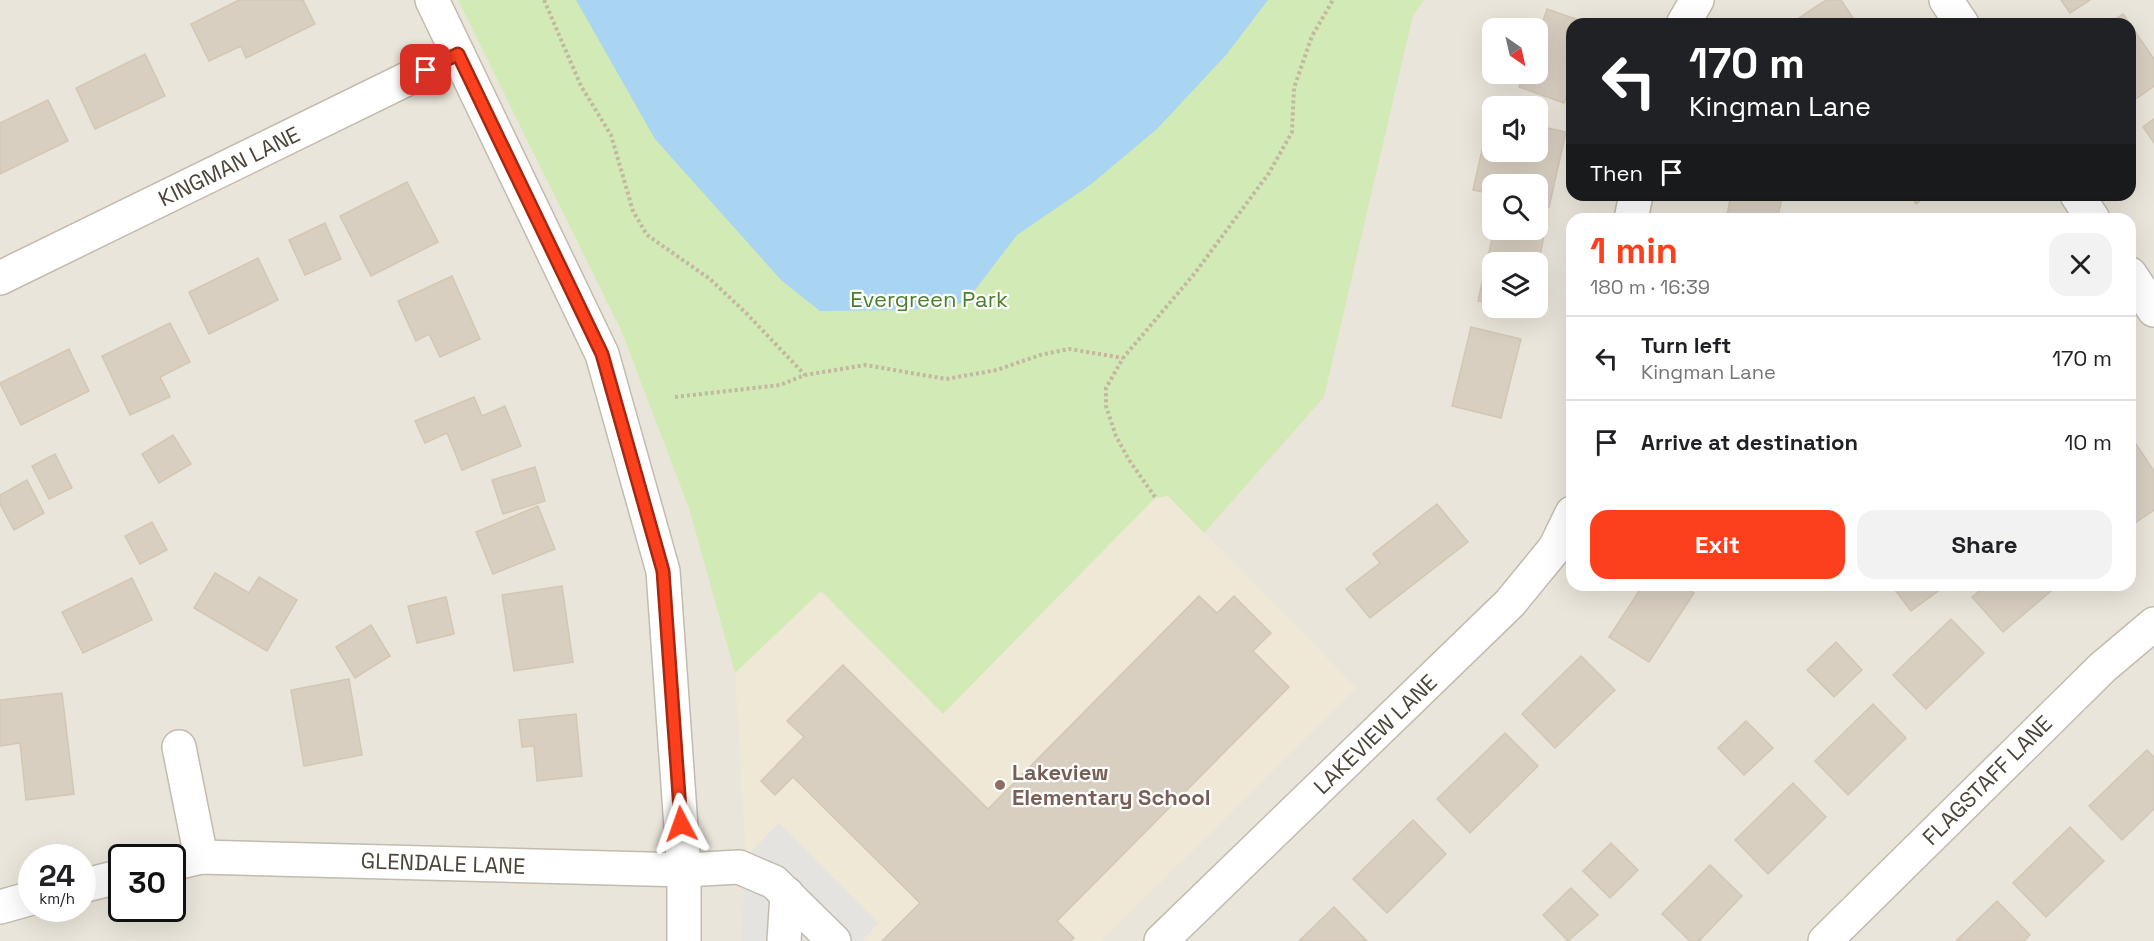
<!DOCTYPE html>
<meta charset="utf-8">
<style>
:root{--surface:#fff;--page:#f2f2f2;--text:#202124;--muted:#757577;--line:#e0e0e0;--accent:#fc3f1d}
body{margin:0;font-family:"Space Grotesk",sans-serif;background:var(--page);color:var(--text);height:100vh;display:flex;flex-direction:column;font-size:22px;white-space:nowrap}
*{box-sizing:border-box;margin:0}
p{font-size:20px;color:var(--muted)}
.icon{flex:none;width:33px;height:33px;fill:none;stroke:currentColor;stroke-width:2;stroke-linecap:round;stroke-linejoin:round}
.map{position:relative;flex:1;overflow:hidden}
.details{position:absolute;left:1566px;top:213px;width:570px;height:378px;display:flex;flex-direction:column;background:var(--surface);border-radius:18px;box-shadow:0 6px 24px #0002}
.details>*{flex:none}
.top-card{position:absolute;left:1566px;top:18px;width:570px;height:183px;border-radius:18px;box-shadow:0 6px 24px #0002;background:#202124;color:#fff;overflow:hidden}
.needle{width:39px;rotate:146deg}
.controls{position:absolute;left:1482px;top:18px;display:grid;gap:12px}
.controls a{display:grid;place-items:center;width:66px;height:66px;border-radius:12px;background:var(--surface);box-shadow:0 6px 24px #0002;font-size:30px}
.speed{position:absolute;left:18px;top:844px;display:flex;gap:12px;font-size:30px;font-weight:700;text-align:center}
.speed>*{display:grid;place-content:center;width:78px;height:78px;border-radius:50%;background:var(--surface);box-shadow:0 6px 24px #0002;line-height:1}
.speed small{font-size:15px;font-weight:400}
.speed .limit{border:3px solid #111;border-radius:9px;background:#fff;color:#111}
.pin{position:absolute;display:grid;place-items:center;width:51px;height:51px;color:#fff;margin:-26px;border-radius:12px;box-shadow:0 3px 9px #0006}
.me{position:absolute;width:66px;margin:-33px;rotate:356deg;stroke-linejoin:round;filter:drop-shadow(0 0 4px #0008)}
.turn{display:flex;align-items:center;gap:21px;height:126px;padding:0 24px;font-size:27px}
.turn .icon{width:78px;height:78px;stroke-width:2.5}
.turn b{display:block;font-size:42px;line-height:51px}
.then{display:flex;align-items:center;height:57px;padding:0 24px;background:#0003;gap:12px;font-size:22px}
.round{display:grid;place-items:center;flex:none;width:63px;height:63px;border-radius:18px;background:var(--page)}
.headline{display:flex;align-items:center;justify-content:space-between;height:102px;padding:0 24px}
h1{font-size:36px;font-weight:700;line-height:45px;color:var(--accent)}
.action{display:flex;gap:12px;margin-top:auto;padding:12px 24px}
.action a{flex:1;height:69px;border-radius:18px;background:var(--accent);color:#fff;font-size:24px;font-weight:700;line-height:69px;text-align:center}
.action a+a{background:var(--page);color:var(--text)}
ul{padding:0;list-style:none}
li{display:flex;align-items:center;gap:18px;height:84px;padding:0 24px;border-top:2px solid var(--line)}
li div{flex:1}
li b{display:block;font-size:22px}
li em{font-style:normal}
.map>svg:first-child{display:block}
</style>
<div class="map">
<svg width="2154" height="941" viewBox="0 0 2154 941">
<rect width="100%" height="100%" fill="#f6f3ec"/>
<path fill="#eae5da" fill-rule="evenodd" d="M0,0H2154V941H0ZM1572,24H2130V195H1572ZM1492,28H1538V74H1492ZM1492,106H1538V152H1492ZM1492,184H1538V230H1492ZM1572,219H2130V585H1572ZM1492,262H1538V308H1492ZM32,858H82V909H32ZM122,858H172V909H122Z"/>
<polygon fill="#efe8d6" points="1168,495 1356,688 1102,941 741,941 746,857 735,673 821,591"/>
<polygon fill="#d2eab5" points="458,0 1424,0 1413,15 1324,397 1204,533 1168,496 1155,498 943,714 821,591 735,673 689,508 621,330"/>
<polygon fill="#e5e3e0" points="779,823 878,923 862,941 741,941 746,857"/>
<polygon fill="#a9d4f2" points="576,0 1268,0 1226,55 1157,129 1090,185 1017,235 965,303 910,310 820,311 782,281 655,139"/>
<g fill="#d8cfc1" stroke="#d3c7b4" stroke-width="1.5">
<polygon points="239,0 303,0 315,24 246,58 241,46 209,61 191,24"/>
<polygon points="1826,0 1841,0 1857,24 1799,24 1796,20"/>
<polygon points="2061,0 2090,0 2070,13"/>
<polygon points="1547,9 1590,24 1572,24 1572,82 1564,103 1519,87 1524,74 1538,74 1538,36"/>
<polygon points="2123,14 2154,59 2154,86 2130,103 2130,24 2108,24"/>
<polygon points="145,54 165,96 95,129 76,88"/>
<polygon points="48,100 68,141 0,174 0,123"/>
<polygon points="1490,115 1492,116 1492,152 1538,152 1538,126 1566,132 1549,207 1538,204 1538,184 1492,184 1492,194 1473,190"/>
<polygon points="2154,119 2154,143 2143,127"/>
<polygon points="407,182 438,242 371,276 340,216"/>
<polygon points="1731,195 1783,195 1777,219 1745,219 1727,215"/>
<polygon points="1910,195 1928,195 1916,204"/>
<polygon points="325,223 341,259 305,275 289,240"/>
<polygon points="1494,230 1516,230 1544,236 1538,266 1538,262 1492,262 1492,304 1478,301"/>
<polygon points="258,258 278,300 209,334 189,292"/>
<polygon points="452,276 480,339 440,357 429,334 416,341 398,301"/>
<polygon points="170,323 190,362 160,377 170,397 130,415 102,356"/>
<polygon points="1471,327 1521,339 1501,418 1452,406"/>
<polygon points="69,349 89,391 21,425 0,383"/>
<polygon points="474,397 482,416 505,406 521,446 462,470 447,433 425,443 415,421"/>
<polygon points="173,435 191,464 159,483 142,454"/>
<polygon points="2130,435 2154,471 2154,510 2132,525"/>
<polygon points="55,454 72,488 49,499 32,466"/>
<polygon points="535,467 545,501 503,514 492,480"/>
<polygon points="27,480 44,513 14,530 0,504 0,495"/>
<polygon points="1437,504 1468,542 1370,618 1346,589 1380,563 1373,554"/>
<polygon points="538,506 555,549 493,574 476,532"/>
<polygon points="152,522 167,550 140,564 125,536"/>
<polygon points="215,573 249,593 259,577 297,600 267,651 194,608"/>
<polygon points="132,578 152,620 83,653 62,612"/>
<polygon points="1643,585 1683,585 1694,593 1649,662 1609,637"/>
<polygon points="1894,585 1933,585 1938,591 1911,611 1892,586"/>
<polygon points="1986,585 2058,585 2003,632 1972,597"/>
<polygon points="562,586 573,662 514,671 502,595"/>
<polygon points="1199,596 1217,613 1234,596 1271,633 1253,651 1289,687 1057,921 1074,938 1071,941 882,941 920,903 793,777 775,795 761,781 804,737 787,721 843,665 988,809"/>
<polygon points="446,597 454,634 417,643 408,606"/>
<polygon points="1951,619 1984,653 1926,709 1893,675"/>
<polygon points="371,625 390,656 355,678 336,647"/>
<polygon points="1836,642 1862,670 1834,697 1807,670"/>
<polygon points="1581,656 1615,690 1555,748 1522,714"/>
<polygon points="349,679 362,755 304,766 291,690"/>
<polygon points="62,693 74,794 26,800 20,743 0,746 0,700"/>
<polygon points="1873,704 1906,738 1848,795 1815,761"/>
<polygon points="576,714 582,776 537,781 534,746 522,747 519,720"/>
<polygon points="1746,721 1773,748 1744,775 1718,748"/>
<polygon points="1505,733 1538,766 1470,833 1437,799"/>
<polygon points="2147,750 2154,757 2154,809 2122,840 2089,806"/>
<polygon points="1793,783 1826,817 1768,874 1735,840"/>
<polygon points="1413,820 1446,854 1387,913 1353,879"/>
<polygon points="2070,827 2104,861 2046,917 2013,883"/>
<polygon points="1611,843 1638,870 1610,898 1583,871"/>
<polygon points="1710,865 1742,896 1699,941 1690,941 1662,914"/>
<polygon points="1571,888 1598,915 1568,941 1543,915"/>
<polygon points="1997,901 2030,935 2024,941 1956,941"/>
<polygon points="1334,907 1367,941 1299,941"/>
</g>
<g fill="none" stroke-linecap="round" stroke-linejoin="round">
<defs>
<g id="minor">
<polyline points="432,0 602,354 663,571 684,870 684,941"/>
<polyline points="1946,0 1962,24"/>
<polyline points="1683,24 1697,0"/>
<polyline points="2077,195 2093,219"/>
<polyline points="1631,219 1636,195"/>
<polyline points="2130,274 2154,310"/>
<polyline points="0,278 458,54"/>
<polyline points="179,747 201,857"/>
<polyline points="172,864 201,857 684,870 739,867 774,882 834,941"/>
<polyline points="82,886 122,876"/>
<polyline points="0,907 32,898"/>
<polyline points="784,941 787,894"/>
<polyline points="1161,941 1510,603 1555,548 1572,513"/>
<polyline points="1825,941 2103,667 2154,624"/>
</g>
</defs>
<use href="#minor" stroke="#c2bbae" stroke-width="36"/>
<g stroke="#c4b79f" stroke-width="4" stroke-dasharray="3 3" stroke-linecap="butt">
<polyline points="544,0 581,86 611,135 633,211 647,235 710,279 747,314 805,375"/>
<polyline points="675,397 780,385 805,375 865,365 946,379 997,370 1040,355 1069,349 1123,358"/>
<polyline points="1155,497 1129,460 1116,436 1106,406 1106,388 1123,358 1195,273 1269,173 1292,132 1294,88 1312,36 1333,0"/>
</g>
<use href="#minor" stroke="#fff" stroke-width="33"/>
</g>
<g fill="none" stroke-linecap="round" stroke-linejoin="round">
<defs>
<polyline id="route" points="426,70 458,54 602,354 663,571 681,824"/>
</defs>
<use href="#route" stroke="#a42913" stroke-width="15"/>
<use href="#route" stroke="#fc3f1d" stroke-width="10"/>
</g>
<circle fill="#8d6e63" stroke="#fff" stroke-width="2" cx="1000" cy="785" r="6"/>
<g text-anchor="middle" stroke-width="4.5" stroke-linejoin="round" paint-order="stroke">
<g font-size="22" fill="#4b4439" stroke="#fff">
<text transform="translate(229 166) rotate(-26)" y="8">KINGMAN LANE</text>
<text transform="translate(1375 734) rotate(-44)" y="8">LAKEVIEW LANE</text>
<text transform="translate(1987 780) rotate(-45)" y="8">FLAGSTAFF LANE</text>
<text transform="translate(443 863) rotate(2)" y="8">GLENDALE LANE</text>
</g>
<g font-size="22" fill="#4a7f2a" stroke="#fff">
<text x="929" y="307">Evergreen Park</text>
</g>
<g font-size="22" font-weight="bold" fill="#785e54" stroke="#fff" text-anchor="start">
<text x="1012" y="780">Lakeview<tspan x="1012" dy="25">Elementary School</tspan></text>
</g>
</g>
</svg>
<div class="controls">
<a><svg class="needle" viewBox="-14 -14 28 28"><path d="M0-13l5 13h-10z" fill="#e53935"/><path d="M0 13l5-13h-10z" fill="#757577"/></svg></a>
<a><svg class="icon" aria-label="sound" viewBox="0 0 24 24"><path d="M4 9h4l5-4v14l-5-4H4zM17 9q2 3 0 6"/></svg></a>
<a><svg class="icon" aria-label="search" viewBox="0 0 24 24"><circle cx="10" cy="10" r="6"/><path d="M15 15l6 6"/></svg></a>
<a><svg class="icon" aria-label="layers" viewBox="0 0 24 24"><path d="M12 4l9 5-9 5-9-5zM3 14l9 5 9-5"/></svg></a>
</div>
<div class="speed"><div>24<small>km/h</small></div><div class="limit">30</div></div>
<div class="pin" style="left:426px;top:70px;background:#d93025"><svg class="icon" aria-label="arrive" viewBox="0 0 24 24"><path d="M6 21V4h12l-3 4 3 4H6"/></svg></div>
<svg class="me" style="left:681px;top:824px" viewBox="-20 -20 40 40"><path d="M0-17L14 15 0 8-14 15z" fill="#fc3f1d" stroke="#fff" stroke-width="4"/></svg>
<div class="top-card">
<div class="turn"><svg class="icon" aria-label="left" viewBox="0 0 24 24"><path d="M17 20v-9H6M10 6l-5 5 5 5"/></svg><div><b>170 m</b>Kingman Lane</div></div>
<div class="then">Then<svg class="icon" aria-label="arrive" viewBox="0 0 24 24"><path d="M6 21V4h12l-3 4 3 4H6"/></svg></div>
</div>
<section class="details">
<div class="headline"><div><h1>1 min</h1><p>180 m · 16:39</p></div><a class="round"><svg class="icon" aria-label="close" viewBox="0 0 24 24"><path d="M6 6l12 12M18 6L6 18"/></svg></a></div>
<ul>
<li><svg class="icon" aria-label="left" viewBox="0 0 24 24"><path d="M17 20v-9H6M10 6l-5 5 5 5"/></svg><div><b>Turn left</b><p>Kingman Lane</p></div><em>170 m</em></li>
<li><svg class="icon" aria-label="arrive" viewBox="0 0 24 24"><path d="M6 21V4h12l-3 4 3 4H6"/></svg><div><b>Arrive at destination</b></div><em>10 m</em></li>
</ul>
<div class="action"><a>Exit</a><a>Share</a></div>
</section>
</div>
